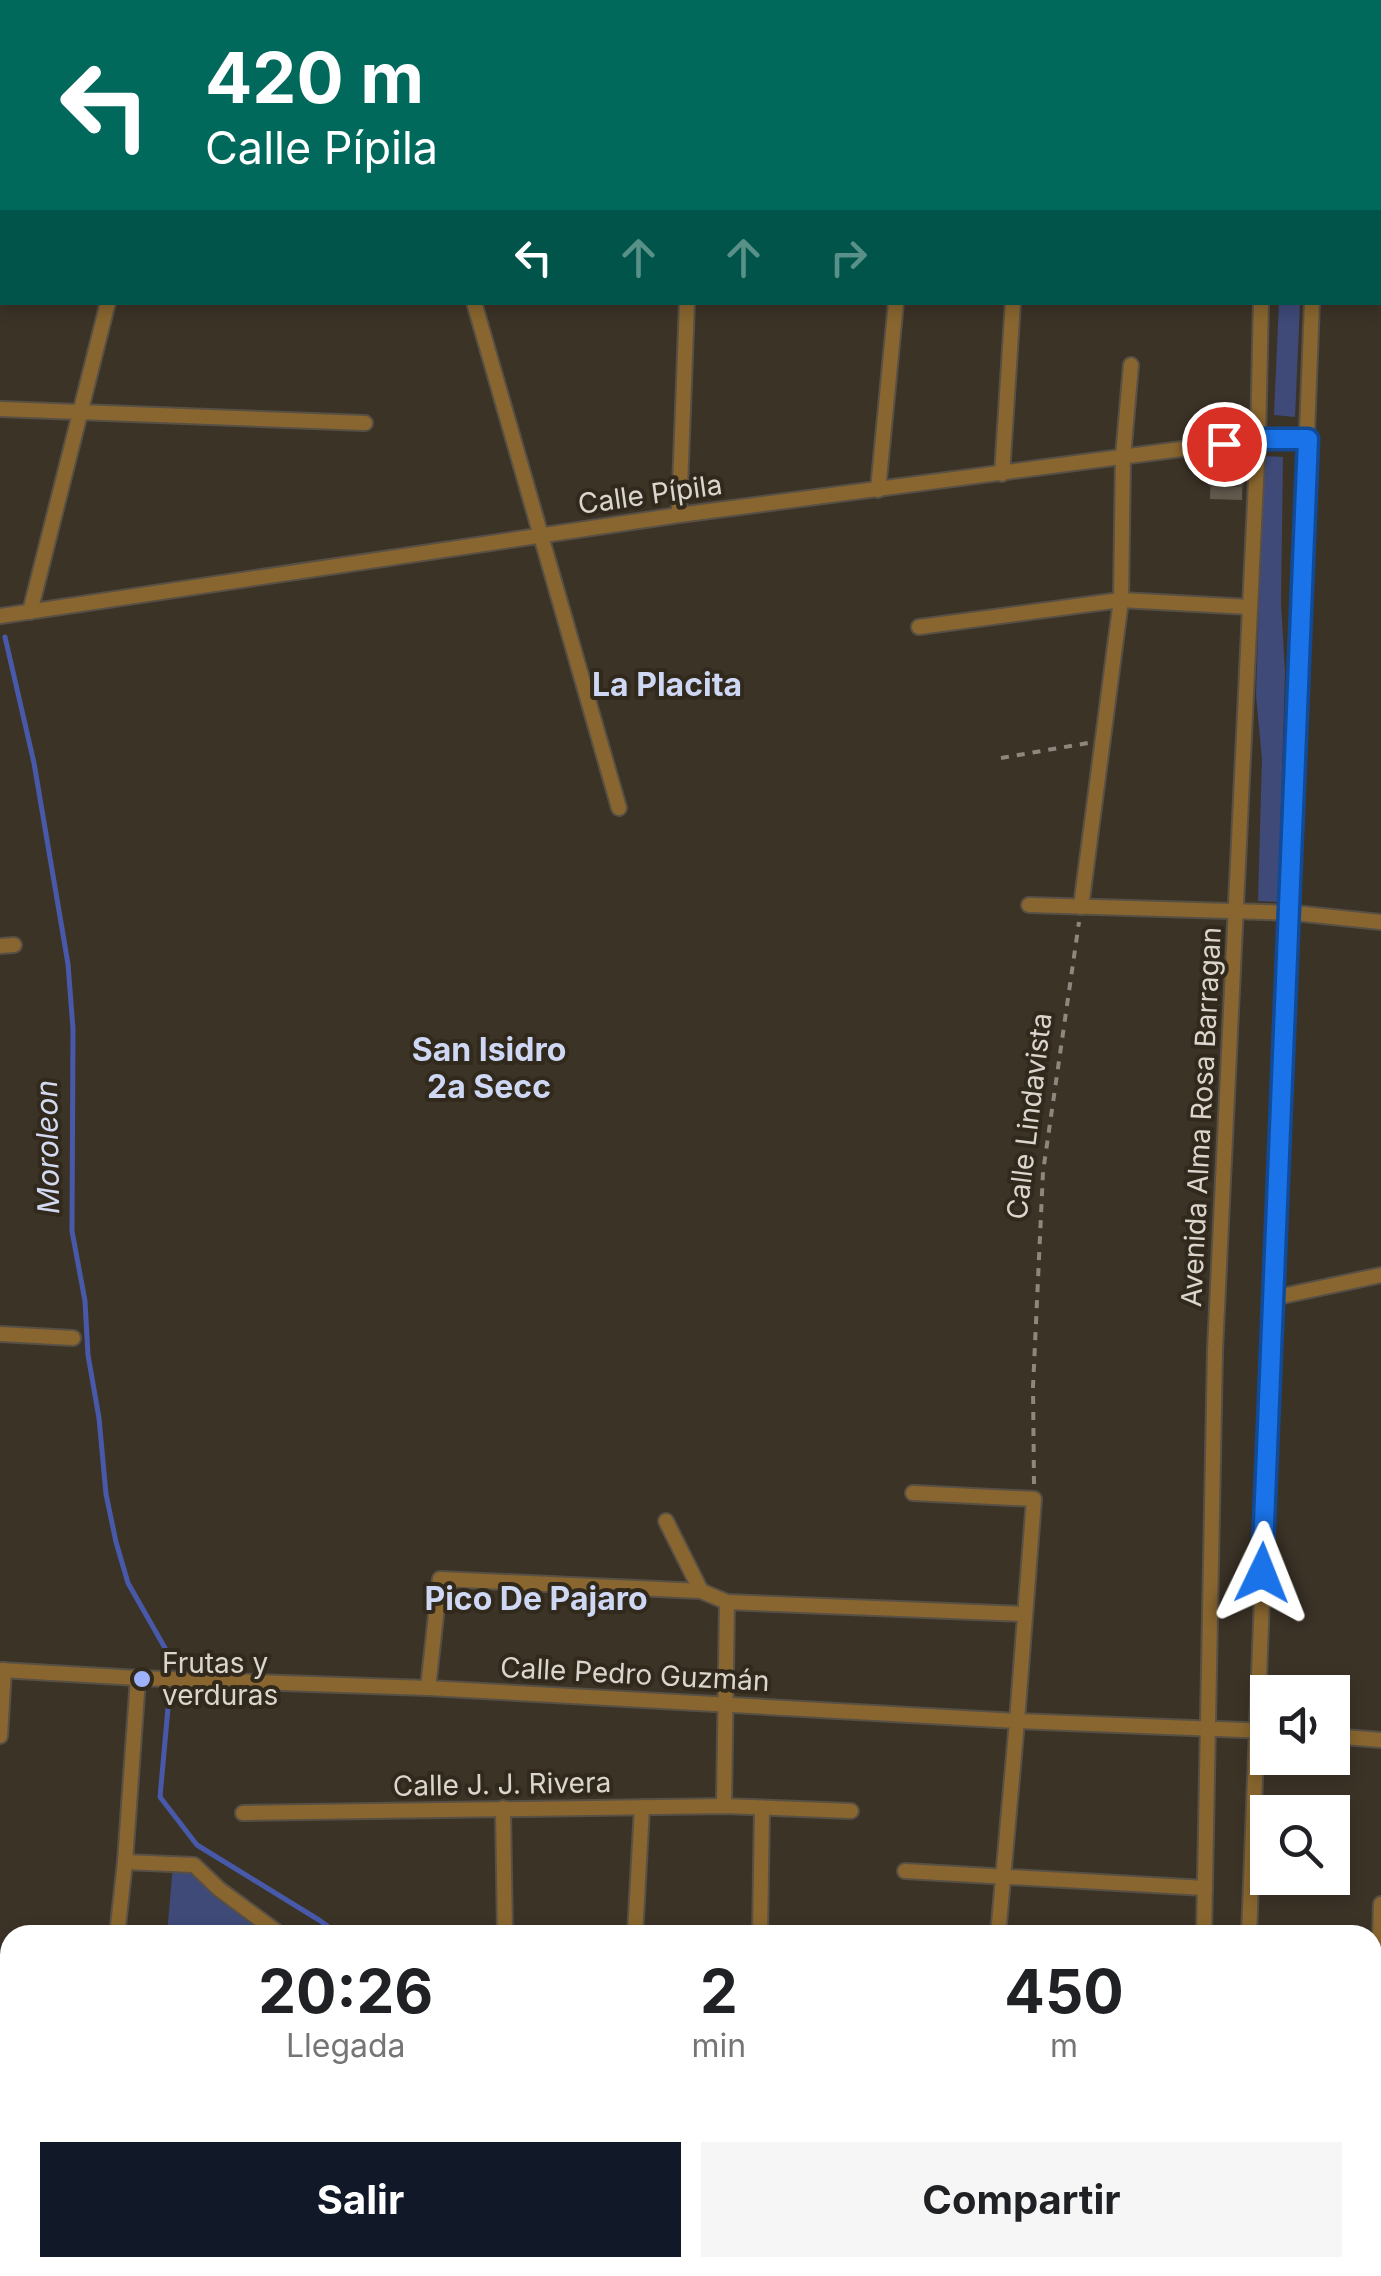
<!DOCTYPE html>
<html lang="es">
<meta charset="utf-8">
<style>
:root{--surface:#fff;--page:#f6f6f6;--text:#202124;--muted:#757577;--accent:#111827}
body{margin:0;font-family:Inter,sans-serif;background:var(--page);color:var(--text);height:100vh;display:flex;flex-direction:column;font-size:38px;white-space:nowrap}
*{box-sizing:border-box;margin:0}
p{font-size:32px;color:var(--muted)}
.icon{flex:none;width:55px;height:55px;fill:none;stroke:currentColor;stroke-width:2;stroke-linecap:round;stroke-linejoin:round}
.map{position:relative;flex:1;overflow:hidden}
.sheet{position:absolute;left:0px;top:1925px;width:1382px;height:352px;display:flex;flex-direction:column;background:var(--surface);border-radius:30px 30px 0 0;box-shadow:0 5px 15px #0003}
.sheet>*{flex:none}
.banner{position:absolute;left:0px;top:0px;width:1382px;height:305px;box-shadow:0 5px 15px #0003;background:#00695c;color:#fff;overflow:hidden}
.controls{position:absolute;left:1250px;top:1675px;display:grid;gap:20px}
.controls a{display:grid;place-items:center;width:100px;height:100px;border-radius:0px;background:var(--surface);box-shadow:0 5px 15px #0003;font-size:50px}
.pin{position:absolute;display:grid;place-items:center;width:85px;height:85px;color:#fff;margin:-42px;border:5px solid #fff;border-radius:50%;box-shadow:0 2px 10px #0007}
.me{position:absolute;width:110px;margin:-55px;rotate:2deg;stroke-linejoin:round;filter:drop-shadow(0 0 8px #0008)}
.turn{display:flex;align-items:center;gap:35px;height:210px;padding:0 40px;font-size:45px}
.turn .icon{width:130px;height:130px;stroke-width:2.5}
.turn b{display:block;font-size:70px;line-height:85px}
.lanes{display:flex;align-items:center;height:95px;padding:0 40px;background:#0003;justify-content:center;gap:50px;direction:ltr}
.lanes .off{opacity:.35}
.eta{display:flex;justify-content:space-evenly;align-items:center;height:170px;text-align:center}
.eta b{font-size:60px;font-weight:700;line-height:70px}
.action{display:flex;gap:20px;margin-top:auto;padding:20px 40px}
.action a{flex:1;height:115px;border-radius:0px;background:var(--accent);color:#fff;font-size:40px;font-weight:700;line-height:115px;text-align:center}
.action a+a{background:var(--page);color:var(--text)}
.map>svg:first-child{display:block}
</style>
<div class="map">
<svg width="1381" height="2276" viewBox="0 0 1381 2276">
<rect width="100%" height="100%" fill="#3c3327"/>
<g fill="#3f4a79">
<polygon points="1279,303 1300,303 1295,417 1274,415"/>
<polygon points="1264,456 1283,457 1281,603 1285,672 1278,902 1258,901 1262,759 1256,695"/>
<polygon points="173,1864 194,1865 281,1935 167,1935"/>
</g>
<polygon fill="#4e5fb0" points="0,2251 10,2251 10,2268 332,2268 494,2276 0,2276"/>
<g fill="none" stroke-linecap="round" stroke-linejoin="round">
<g stroke="#4859a9" stroke-width="5">
<polyline points="531,2 534,0"/>
<polyline points="0,268 2,269"/>
<polyline points="5,637 34,763 68,964 73,1029 72,1231 85,1301 88,1355 99,1418 106,1494 116,1542 128,1583 165,1648"/>
<polyline points="169,1697 160,1797 197,1845 319,1920 340,1935"/>
<polyline points="805,2268 817,2276"/>
</g>
<defs>
<g id="street">
<polyline points="75,0 76,2"/>
<polyline points="386,0 386,2"/>
<polyline points="703,2 703,0"/>
<polyline points="926,2 927,0"/>
<polyline points="1149,2 1149,0"/>
<polyline points="1267,2 1267,0"/>
<polyline points="1320,2 1320,0"/>
<polyline points="0,34 2,33"/>
<polyline points="474,302 619,808"/>
<polyline points="0,409 365,423"/>
<polyline points="1002,474 1013,302"/>
<polyline points="878,490 896,302"/>
<polyline points="679,515 687,302"/>
<polyline points="30,612 108,302"/>
<polyline points="0,616 679,515 1258,439 1308,439"/>
<polyline points="919,627 1121,600 1250,607"/>
<polyline points="1029,905 1294,913 1381,922"/>
<polyline points="1081,907 1121,600 1123,457 1131,365"/>
<polyline points="0,946 14,945"/>
<polyline points="1273,1298 1381,1275"/>
<polyline points="0,1334 73,1338"/>
<polyline points="913,1493 1034,1499 1017,1721 998,1935"/>
<polyline points="666,1521 701,1591"/>
<polyline points="0,1670 138,1678 428,1688 1017,1721 1268,1731"/>
<polyline points="428,1688 440,1579 701,1591 727,1602 1025,1614"/>
<polyline points="0,1736 4,1670"/>
<polyline points="1332,1736 1381,1740"/>
<polyline points="724,1806 727,1602"/>
<polyline points="503,1808 505,1935"/>
<polyline points="243,1813 724,1806 851,1811"/>
<polyline points="125,1862 194,1865 219,1889 281,1935"/>
<polyline points="905,1871 1205,1888"/>
<polyline points="117,1935 125,1862 138,1678"/>
<polyline points="635,1935 642,1807"/>
<polyline points="760,1935 762,1808"/>
<polyline points="1204,1935 1215,1350 1258,439 1261,302"/>
<polyline points="1249,1935 1312,302"/>
<polyline points="1378,2007 1381,1904"/>
<polyline points="0,2123 10,2128"/>
<polyline points="215,2268 225,2276"/>
<polyline points="597,2268 600,2276"/>
<polyline points="821,2268 832,2276"/>
<polyline points="519,2276 541,2268"/>
</g>
</defs>
<use href="#street" stroke="#585045" stroke-width="18"/>
<g stroke="#8e877d" stroke-width="4" stroke-dasharray="8 8" stroke-linecap="butt">
<polyline points="1001,758 1088,743"/>
<polyline points="1034,1484 1033,1387 1043,1172 1079,922"/>
</g>
<use href="#street" stroke="#89662f" stroke-width="14"/>
</g>
<polygon fill="#635a4e" points="1212,439 1243,459 1242,500 1210,499"/>
<polygon fill="#73695b" stroke="#504a40" stroke-width="2.5" points="1223,437 1243,459 1242,486 1210,485 1212,439"/>
<g fill="none" stroke-linecap="round" stroke-linejoin="round">
<defs>
<polyline id="route" points="1224,444 1258,439 1308,439 1262,1573"/>
</defs>
<use href="#route" stroke="#114b97" stroke-width="25"/>
<use href="#route" stroke="#1a73e8" stroke-width="18"/>
</g>
<circle fill="#9fb3fd" stroke="#32291d" stroke-width="4" cx="142" cy="1679" r="10"/>
<g text-anchor="middle" stroke-width="8" stroke-linejoin="round" paint-order="stroke">
<g font-size="28" fill="#dad5cd" stroke="#32291d">
<text transform="translate(650 494) rotate(-8)" y="10">Calle Pípila</text>
<text transform="translate(1029 1116) rotate(-83)" y="10">Calle Lindavista</text>
<text transform="translate(1201 1117) rotate(-87)" y="10">Avenida Alma Rosa Barragan</text>
<text transform="translate(635 1674) rotate(3)" y="10">Calle Pedro Guzmán</text>
<text transform="translate(502 1784) rotate(-1)" y="10">Calle J. J. Rivera</text>
</g>
<g font-size="28" fill="#dad5cd" stroke="#32291d" text-anchor="start">
<text x="162" y="1673">Frutas y<tspan x="162" dy="32">verduras</tspan></text>
</g>
<g font-size="30" font-style="italic" fill="#d2d9f0" stroke="#32291d">
<text transform="translate(48 1147) rotate(-91)" y="10">Moroleon</text>
</g>
<g font-size="32" font-weight="bold" fill="#ced7f3" stroke="#32291d">
<text x="667" y="696">La Placita</text>
<text x="489" y="1061">San Isidro<tspan x="489" dy="37">2a Secc</tspan></text>
<text x="536" y="1610">Pico De Pajaro</text>
</g>
</g>
</svg>
<div class="controls">
<a><svg class="icon" aria-label="sound" viewBox="0 0 24 24"><path d="M4 9h4l5-4v14l-5-4H4zM17 9q2 3 0 6"/></svg></a>
<a><svg class="icon" aria-label="search" viewBox="0 0 24 24"><circle cx="10" cy="10" r="6"/><path d="M15 15l6 6"/></svg></a>
</div>
<div class="pin" style="left:1224px;top:444px;background:#d93025"><svg class="icon" aria-label="arrive" viewBox="0 0 24 24"><path d="M6 21V4h12l-3 4 3 4H6"/></svg></div>
<svg class="me" style="left:1262px;top:1573px" viewBox="-20 -20 40 40"><path d="M0-17L14 15 0 8-14 15z" fill="#1a73e8" stroke="#fff" stroke-width="4"/></svg>
<div class="banner">
<div class="turn"><svg class="icon" aria-label="left" viewBox="0 0 24 24"><path d="M17 20v-9H6M10 6l-5 5 5 5"/></svg><div><b>420 m</b>Calle Pípila</div></div>
<div class="lanes"><svg class="icon" aria-label="left" viewBox="0 0 24 24"><path d="M17 20v-9H6M10 6l-5 5 5 5"/></svg><svg class="icon off" aria-label="ahead" viewBox="0 0 24 24"><path d="M12 20V5M6 11l6-6 6 6"/></svg><svg class="icon off" aria-label="ahead" viewBox="0 0 24 24"><path d="M12 20V5M6 11l6-6 6 6"/></svg><svg class="icon off" aria-label="right" viewBox="0 0 24 24"><path d="M7 20v-9h11M14 6l5 5-5 5"/></svg></div>
</div>
<section class="sheet">
<div class="eta">
<div><b>20:26</b><p>Llegada</p></div>
<div><b>2</b><p>min</p></div>
<div><b>450</b><p>m</p></div>
</div>
<div class="action"><a>Salir</a><a>Compartir</a></div>
</section>
</div>
